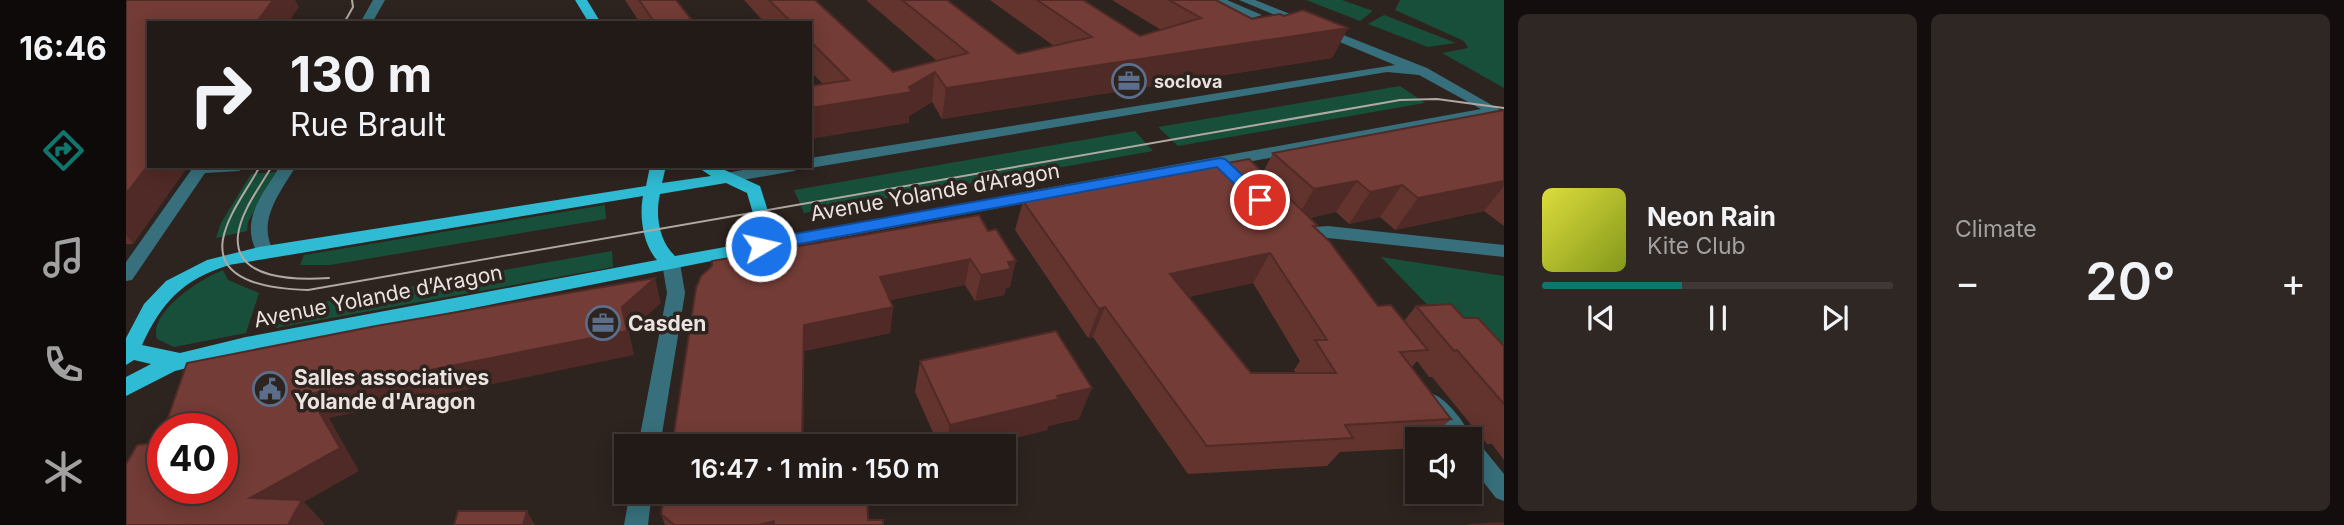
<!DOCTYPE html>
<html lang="en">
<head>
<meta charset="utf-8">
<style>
  body { margin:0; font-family:Inter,sans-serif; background:#2e2724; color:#f1f3f6; height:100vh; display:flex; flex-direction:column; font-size:26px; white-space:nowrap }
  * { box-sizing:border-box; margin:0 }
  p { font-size:23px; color:#a2a1a1 }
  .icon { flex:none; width:38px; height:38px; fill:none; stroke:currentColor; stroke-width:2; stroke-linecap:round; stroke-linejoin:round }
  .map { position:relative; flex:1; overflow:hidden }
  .side { display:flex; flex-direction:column; gap:14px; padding:14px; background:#130e0d; width:840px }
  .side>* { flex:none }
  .hud { position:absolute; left:21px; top:21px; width:665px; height:147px; border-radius:0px; box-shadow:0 4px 18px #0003,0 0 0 2px #3f3836; background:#221a17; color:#f1f3f6; overflow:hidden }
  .controls { position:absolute; left:1279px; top:427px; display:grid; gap:14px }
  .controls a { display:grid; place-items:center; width:77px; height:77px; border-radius:0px; background:#221a17; box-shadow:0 4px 18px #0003,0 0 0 2px #3f3836; font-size:35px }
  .speed { position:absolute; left:21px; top:413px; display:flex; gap:14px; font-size:35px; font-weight:700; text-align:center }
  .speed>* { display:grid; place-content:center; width:91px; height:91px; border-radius:50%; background:#221a17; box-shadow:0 4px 18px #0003,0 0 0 2px #3f3836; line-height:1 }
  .speed .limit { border:10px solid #d22; background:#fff; color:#111 }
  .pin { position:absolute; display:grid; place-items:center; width:60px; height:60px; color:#fff; margin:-30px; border:4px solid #fff; border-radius:50%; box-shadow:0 2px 7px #0007 }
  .me { position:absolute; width:77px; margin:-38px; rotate:81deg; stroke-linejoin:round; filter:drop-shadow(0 0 5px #0008) }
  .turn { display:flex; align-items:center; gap:24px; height:147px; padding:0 28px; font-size:32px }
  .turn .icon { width:91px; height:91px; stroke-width:2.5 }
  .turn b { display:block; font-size:49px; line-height:60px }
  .big { font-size:52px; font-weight:600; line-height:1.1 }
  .side .widget { flex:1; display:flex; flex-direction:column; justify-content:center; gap:10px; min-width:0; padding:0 24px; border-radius:10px; background:#2e2724 }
  .song { display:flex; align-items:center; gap:21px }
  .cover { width:84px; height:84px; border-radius:10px; background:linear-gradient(135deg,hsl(60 70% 55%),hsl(70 70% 35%)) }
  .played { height:7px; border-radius:4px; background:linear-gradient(90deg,#0f766e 40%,#3f3836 40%) }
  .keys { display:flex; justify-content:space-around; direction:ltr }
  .heat { display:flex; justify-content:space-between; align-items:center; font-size:38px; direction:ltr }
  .side .tiles { flex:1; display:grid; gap:14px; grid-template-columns:repeat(2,1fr) }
  .trip { position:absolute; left:488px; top:434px; width:402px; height:70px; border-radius:0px; background:#221a17; box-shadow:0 4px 18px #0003,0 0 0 2px #3f3836; font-weight:600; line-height:70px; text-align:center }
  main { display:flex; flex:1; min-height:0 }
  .tab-bar { display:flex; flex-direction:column; width:126px; justify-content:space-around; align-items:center; background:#0e0a09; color:#a2a1a1 }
  .tab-bar .icon { width:49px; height:49px }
  .tab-bar .active { color:#0f766e }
  .tab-bar b { font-size:32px; color:#f1f3f6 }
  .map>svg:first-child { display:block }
  .green { fill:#184f3a }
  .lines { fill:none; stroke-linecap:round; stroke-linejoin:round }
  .minor { fill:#37707c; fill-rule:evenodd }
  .major { fill:#2ebbd3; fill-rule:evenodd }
  .tram { stroke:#b0a8a4; stroke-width:2 }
  .wall { fill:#63342e; fill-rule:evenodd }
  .shaded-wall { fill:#502a26 }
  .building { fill:#733c36; stroke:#502a26; stroke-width:2; fill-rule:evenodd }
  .route { fill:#1a73e8; stroke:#114b97; stroke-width:2 }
  .labels { text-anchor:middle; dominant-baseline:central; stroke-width:7; stroke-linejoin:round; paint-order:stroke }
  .far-poi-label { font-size:18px; font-weight:bold; fill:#eae3e0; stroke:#2d231f; text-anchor:start }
  .street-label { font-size:21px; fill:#eae3e0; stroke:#2d231f }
  .poi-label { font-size:21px; font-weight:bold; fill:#eae3e0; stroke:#2d231f; text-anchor:start }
</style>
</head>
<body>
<main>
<nav class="tab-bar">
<b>16:46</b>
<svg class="icon active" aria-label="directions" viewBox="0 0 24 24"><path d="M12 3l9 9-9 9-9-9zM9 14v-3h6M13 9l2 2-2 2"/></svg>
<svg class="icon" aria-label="music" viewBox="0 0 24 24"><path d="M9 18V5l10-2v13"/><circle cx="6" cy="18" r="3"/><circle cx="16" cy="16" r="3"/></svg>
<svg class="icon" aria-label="phone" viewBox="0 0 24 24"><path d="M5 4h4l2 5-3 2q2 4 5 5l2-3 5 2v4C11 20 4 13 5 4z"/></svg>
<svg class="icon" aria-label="climate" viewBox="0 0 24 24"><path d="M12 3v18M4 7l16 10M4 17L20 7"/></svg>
</nav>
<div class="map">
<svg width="1378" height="525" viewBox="0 0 1378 525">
  <rect width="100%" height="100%" fill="#2d231f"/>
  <!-- green -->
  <path class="green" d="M 1180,0 L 1216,0 L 1247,11 L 1234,21 Z
    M 1274,0 L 1378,0 L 1378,88 L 1316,53 L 1342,48 L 1338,41 L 1269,10 Z
    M 1258,15 L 1330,43 L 1302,47 L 1242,24 Z
    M 1274,86 L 1299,103 L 1052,146 L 1032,127 Z
    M 1009,131 L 1027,151 L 678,213 L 668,190 Z
    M 150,172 L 122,222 L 121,231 L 90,238 L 95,223 L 125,174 Z
    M 479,205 L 480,219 L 204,265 L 174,265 L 178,255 Z
    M 486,251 L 487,267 L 150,328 L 156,309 Z
    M 1255,257 L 1378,276 L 1378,384 Z
    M 97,270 L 102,280 L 133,293 L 120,333 L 48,347 L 31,339 C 22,312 76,278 97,270 Z"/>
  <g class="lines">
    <!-- minor -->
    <path class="minor" d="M 247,0 L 259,0 L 246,23 L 234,23 Z
      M 1085,0 L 1101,0 L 1136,15 L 1126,18 Z
      M 1113,0 L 1129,0 L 1301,68 L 1378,112 L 1371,116 L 635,252 L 626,246 L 635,240 L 1355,109 L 1293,75 L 1261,72 L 684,168 L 679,166 L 684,166 L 684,158 L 1269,65 Z
      M 68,166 L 120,166 L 113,171 L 79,173 L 6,280 L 0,281 L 0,262 Z
      M 154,166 L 170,166 C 154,193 130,221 148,252 L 139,258 L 133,256 C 112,221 136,196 154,166 Z
      M 639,166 L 675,166 L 668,171 L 600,183 L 592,178 L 600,173 Z
      M 1202,226 L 1378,245 L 1378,257 L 1202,238 L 1173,240 L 1165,234 L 1173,228 Z
      M 545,257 L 554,263 L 559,293 L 534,446 L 512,446 L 541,293 L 536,263 Z
      M 1307,394 C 1321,399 1342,426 1346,440 L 1352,442 L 1378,474 L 1378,501 L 1370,498 L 1344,465 L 1344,439 L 1323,439 L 1297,403 L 1300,397 Z
      M 504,492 L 526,492 L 522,525 L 498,525 Z"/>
    <!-- major -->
    <path class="major" d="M 449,0 L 461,0 L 475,23 L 463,23 Z
      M 524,166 L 540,166 L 536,183 L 585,176 L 570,166 L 590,166 L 634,186 L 647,227 L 641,250 L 120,353 L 49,371 L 0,396 L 0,377 L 25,364 L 8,360 L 0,365 L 0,338 L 18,304 L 40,281 L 81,260 L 133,247 L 520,186 ZM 600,183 L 621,193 L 631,227 L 627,242 L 549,256 C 533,241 529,215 534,194 ZM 517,196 C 513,216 517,245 531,260 L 120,337 L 54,353 L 16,345 C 36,302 56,280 103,265 Z"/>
    <!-- tram -->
    <path class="tram" d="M 218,23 L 227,7 L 226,0
      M 134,166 C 122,189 102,213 97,239 C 89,284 150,289 182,290 L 1274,100 L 1311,99 L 1378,108
      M 146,166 C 134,187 115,211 112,235 C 107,281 172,280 203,278"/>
  </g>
  <!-- wall -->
  <path class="wall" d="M 0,0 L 173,7 L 23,166 L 62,166 L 7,244 L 0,244 Z
    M 499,0 L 550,0 L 568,23 L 514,23 Z
    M 618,0 L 689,0 L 767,72 L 811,61 L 740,0 L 821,0 L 892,54 L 928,46 L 864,0 L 957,0 L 1014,36 L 1035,30 L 986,0 L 1090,0 L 1126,19 L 1158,16 L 1222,28 L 1206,58 L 816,119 L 806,102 L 783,116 L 783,123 L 697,84 L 684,71 L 684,23 L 639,23 Z
    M 1378,110 L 1378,226 L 1358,211 L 1269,230 L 1254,217 L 1223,224 L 1210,212 L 1184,218 L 1190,229 L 1252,306 L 1278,321 L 1290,306 L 1338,318 L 1378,346 L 1378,460 L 1366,444 L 1361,444 L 1306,377 L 1303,377 L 1291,361 L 1286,367 L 1325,419 L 1304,439 L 1292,439 L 1292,448 L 1214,452 L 1201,466 L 1062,474 L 967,337 L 962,338 L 889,230 L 897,201 L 1137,172 L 1147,153 ZM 1127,283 L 1174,361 L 1168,370 L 1170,373 L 1125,373 L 1062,297 Z
    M 853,215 L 884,287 L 880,288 L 878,295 L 849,301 L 839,285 L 764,300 L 767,307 L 764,333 L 678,351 L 546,446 Z
    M 794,361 L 953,419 L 922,426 L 921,430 L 856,446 L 813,446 L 789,392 Z
    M 694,496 L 742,520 L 757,525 L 539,525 L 535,514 Z"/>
  <!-- shaded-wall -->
  <path class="shaded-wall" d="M 147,0 L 169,0 L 173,7 L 162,23 L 130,23 Z
    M 1222,28 L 1206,58 L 816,119 L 820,88 Z
    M 809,72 L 806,102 L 783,116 L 783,123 L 684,139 L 684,108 L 783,87 Z
    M 23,164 L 23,166 L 62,166 L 7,244 L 0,235 L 0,194 Z
    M 1231,181 L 1210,212 L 1169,221 L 1188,189 Z
    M 1378,181 L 1378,186 L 1358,211 L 1269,230 L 1292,198 Z
    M 1276,185 L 1254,217 L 1223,224 L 1244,192 Z
    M 1144,253 L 1127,283 L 1030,304 L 1044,274 Z
    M 844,259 L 839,285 L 751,303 L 754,277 Z
    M 890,261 L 884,287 L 880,288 L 878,295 L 849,301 L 855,275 L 882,262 Z
    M 529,278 L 535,303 L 503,332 L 508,355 L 203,418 L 233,471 L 178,502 L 198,523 L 197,525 L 162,525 L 124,498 L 183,394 L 496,307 Z
    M 767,307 L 764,333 L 678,351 L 677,446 L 676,446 L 678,325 Z
    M 979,307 L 967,337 L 962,338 L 973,309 Z
    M 966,388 L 953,419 L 922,426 L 921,430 L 856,446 L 819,446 L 824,425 L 931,396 Z
    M 401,511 L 409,525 L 397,525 Z
    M 648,521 L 648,525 L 633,525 Z"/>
  <!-- building -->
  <path class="building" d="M 0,0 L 147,0 L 130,23 L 23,23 L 23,164 L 0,194 Z
    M 513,0 L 550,0 L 568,23 L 529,23 Z
    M 643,0 L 689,0 L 767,72 L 842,53 L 776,0 L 821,0 L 892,54 L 966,37 L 911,0 L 957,0 L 1014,36 L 1075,18 L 1043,0 L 1090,0 L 1126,19 L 1154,14 L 1158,16 L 1177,10 L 1222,28 L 820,88 L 809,72 L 783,87 L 786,92 L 684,108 L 684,86 L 723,80 L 684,41 L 684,23 L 666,23 Z
    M 1378,110 L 1378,181 L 1292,198 L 1276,185 L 1244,192 L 1231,181 L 1188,189 L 1147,153 Z
    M 1123,159 L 1192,226 L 1187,226 L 1203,241 L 1252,306 L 1265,305 L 1302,350 L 1274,352 L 1325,419 L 1219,425 L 1227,438 L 1081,446 L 979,307 L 973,309 L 897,201 ZM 1144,253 L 1201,340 L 1189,340 L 1210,373 L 1125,373 L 1044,274 Z
    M 853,215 L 862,231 L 870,229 L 890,261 L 882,262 L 885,269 L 855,275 L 844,259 L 754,277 L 767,307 L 678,325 L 676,446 L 546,446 L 570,288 L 575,276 L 586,266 L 586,261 Z
    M 529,278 L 496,307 L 501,331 L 183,394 L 214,448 L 124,498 L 176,500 L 162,525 L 0,525 L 0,464 L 11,445 L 33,442 L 37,433 L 37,488 L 96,488 L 96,429 L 38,429 L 61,363 L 250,326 Z
    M 1325,304 L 1338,318 L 1352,318 L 1378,346 L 1378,404 L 1331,350 L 1328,351 L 1290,306 Z
    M 930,331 L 966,388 L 931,396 L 933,399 L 824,425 L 794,361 Z
    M 539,492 L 694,492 L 694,496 L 713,492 L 741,492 L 742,520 L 757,520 L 757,525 L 648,525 L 648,521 L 633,525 L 548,525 L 535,514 Z
    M 332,511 L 401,511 L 397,525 L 328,525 Z
    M 1378,523 L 1378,525 L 1342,525 Z"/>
  <!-- route -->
  <path class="route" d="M 1094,158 L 1099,159 L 1139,196 L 1141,200 L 1139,203 L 1128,203 L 1091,167 L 635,251 L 627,246 L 635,240 Z"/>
  <!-- icons -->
  <defs>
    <g id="office-ring" transform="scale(1.75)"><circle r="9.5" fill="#2d231f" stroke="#5c6f8a" stroke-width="1.5"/><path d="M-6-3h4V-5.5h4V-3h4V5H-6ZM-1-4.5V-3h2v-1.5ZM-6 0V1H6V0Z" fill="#5c6f8a"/></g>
    <g id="civic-ring" transform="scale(1.75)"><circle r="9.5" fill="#2d231f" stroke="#5c6f8a" stroke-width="1.5"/><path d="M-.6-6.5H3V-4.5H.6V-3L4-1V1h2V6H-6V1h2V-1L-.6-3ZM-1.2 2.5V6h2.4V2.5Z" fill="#5c6f8a"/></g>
  </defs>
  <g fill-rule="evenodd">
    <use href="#office-ring" x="1003" y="81"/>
    <use href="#office-ring" x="477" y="323"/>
    <use href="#civic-ring" x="144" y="389"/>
  </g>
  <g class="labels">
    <!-- far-poi labels -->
    <g class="far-poi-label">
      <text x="1028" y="81">soclova</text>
    </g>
    <!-- street labels -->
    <g class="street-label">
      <text transform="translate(809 192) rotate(-10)">Avenue Yolande d’Aragon</text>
      <text transform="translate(252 296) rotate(-11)">Avenue Yolande d’Aragon</text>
    </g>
    <!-- poi labels -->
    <g class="poi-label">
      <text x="502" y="323">Casden</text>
      <text x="168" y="377">Salles associatives<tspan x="168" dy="24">Yolande d'Aragon</tspan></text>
    </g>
  </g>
</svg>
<div class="controls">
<a><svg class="icon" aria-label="sound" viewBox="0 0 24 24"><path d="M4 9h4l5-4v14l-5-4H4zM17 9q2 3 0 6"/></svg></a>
</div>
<div class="speed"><div class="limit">40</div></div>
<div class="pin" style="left:1134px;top:200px;background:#d93025"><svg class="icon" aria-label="arrive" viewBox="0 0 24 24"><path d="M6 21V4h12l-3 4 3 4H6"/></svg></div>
<svg class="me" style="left:635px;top:246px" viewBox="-20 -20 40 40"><circle r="17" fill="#1a73e8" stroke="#fff" stroke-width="3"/><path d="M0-11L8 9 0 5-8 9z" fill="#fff"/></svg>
<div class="trip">16:47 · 1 min · 150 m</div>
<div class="hud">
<div class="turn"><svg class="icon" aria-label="right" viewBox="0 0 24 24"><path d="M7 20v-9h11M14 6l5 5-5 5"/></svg><div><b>130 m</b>Rue Brault</div></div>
</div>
</div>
<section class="side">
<div class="tiles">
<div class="widget">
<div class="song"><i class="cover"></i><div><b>Neon Rain</b><p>Kite Club</p></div></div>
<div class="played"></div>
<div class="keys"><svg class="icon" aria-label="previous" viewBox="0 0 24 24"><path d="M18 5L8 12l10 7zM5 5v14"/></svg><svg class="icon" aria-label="pause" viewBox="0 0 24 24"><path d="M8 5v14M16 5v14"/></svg><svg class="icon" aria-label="next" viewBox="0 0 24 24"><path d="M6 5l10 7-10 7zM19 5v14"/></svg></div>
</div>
<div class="widget"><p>Climate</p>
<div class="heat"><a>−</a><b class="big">20°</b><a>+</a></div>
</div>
</div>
</section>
</main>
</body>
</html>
